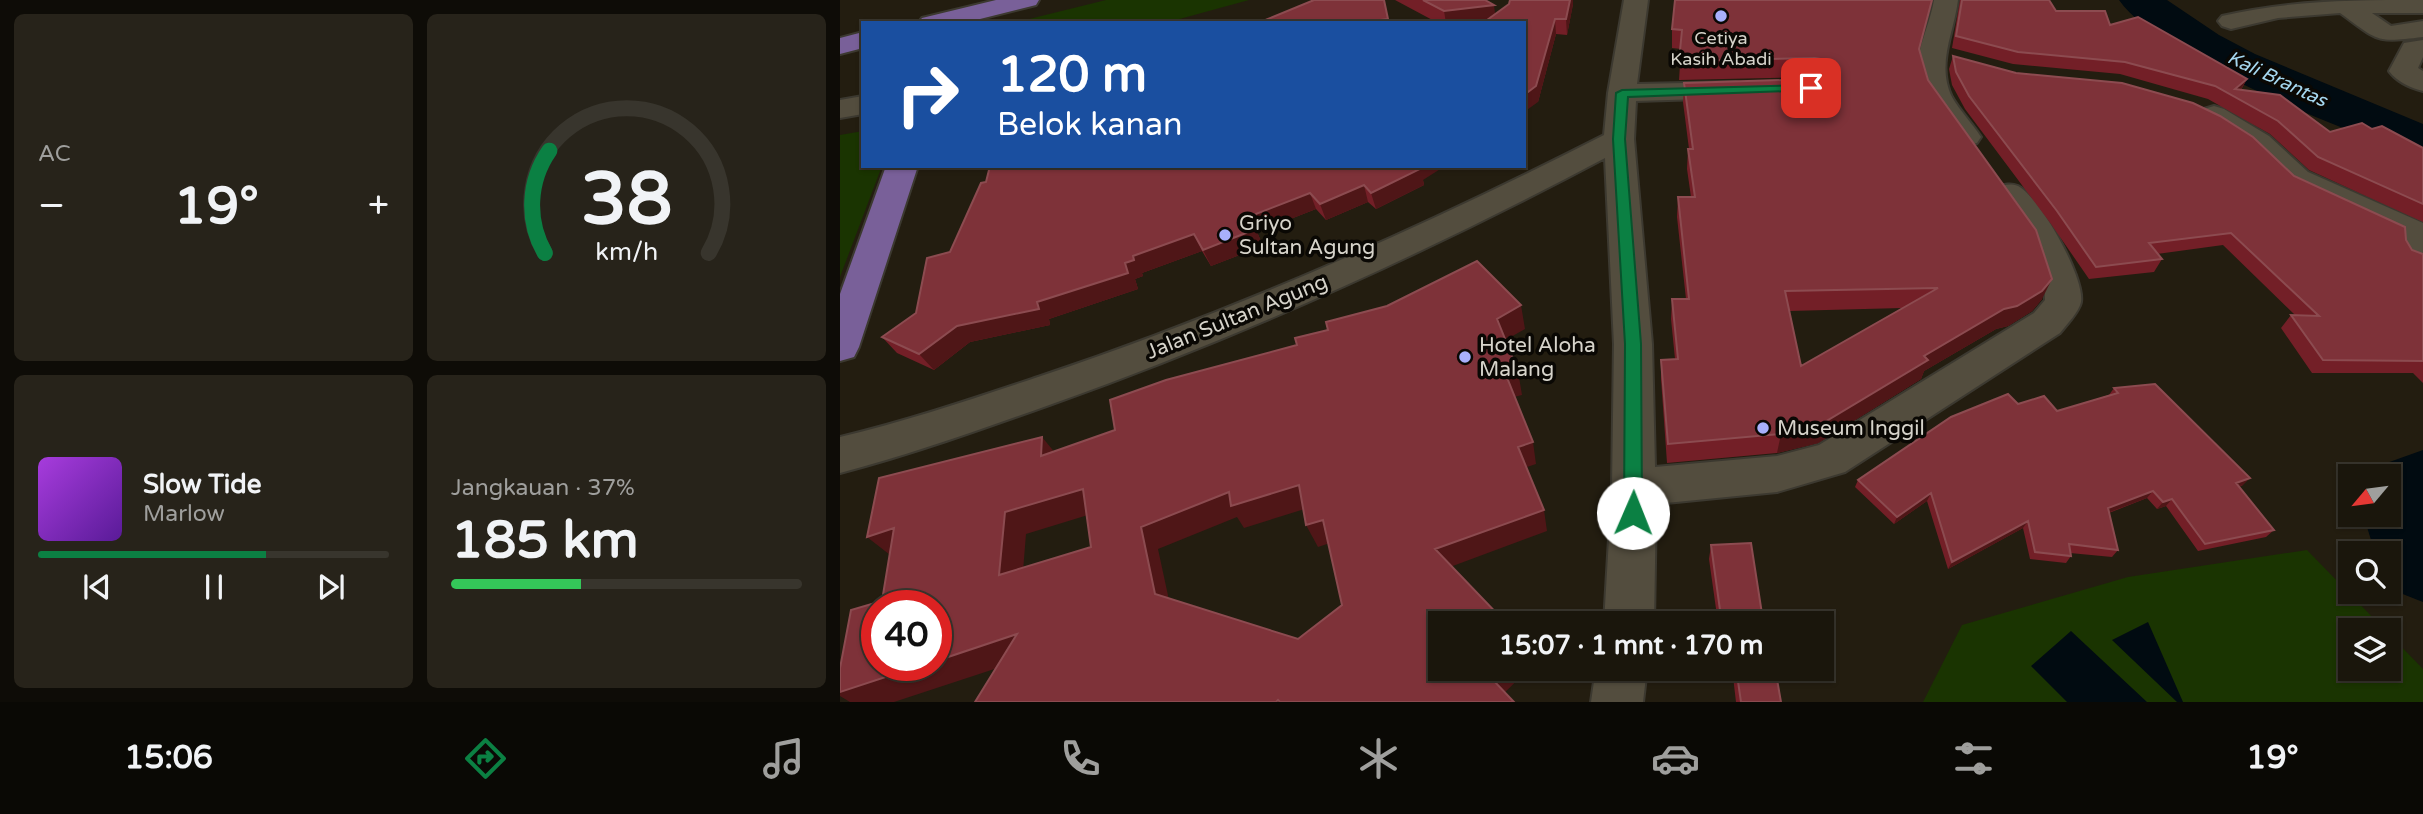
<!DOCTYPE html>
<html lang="id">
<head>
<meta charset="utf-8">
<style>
  body { margin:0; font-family:"Varela Round",sans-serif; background:#27231a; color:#f1f3f6; height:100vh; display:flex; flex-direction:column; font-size:26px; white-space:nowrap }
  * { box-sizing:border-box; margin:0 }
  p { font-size:23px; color:#9f9f9d }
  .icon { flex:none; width:38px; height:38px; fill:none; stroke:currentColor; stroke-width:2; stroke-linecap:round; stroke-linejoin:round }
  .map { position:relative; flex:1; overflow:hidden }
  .drawer { display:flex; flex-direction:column; gap:14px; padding:14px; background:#0e0c07; width:840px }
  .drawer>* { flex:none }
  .guide { position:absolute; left:21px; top:21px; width:665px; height:147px; border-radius:0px; box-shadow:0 2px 5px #0004,0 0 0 2px #38352d; background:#1a4fa0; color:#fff; overflow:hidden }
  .needle { width:46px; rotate:241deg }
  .buttons { position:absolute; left:1498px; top:464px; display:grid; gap:14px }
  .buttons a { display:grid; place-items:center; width:63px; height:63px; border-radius:0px; background:#1a160c; box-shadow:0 2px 5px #0004,0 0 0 2px #38352d; font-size:35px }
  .speed { position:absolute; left:21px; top:590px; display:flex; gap:14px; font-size:35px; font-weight:700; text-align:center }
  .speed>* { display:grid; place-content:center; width:91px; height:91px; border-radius:50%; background:#1a160c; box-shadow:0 2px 5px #0004,0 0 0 2px #38352d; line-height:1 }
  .speed .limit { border:10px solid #d22; background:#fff; color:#111 }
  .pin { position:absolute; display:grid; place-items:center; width:60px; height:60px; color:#fff; margin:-30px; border-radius:14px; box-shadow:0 4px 10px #0006 }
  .me { position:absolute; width:77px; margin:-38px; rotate:1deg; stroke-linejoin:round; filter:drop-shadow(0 0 5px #0008) }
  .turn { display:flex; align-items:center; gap:24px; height:147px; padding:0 21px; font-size:32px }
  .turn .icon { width:91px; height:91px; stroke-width:2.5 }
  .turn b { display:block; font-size:49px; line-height:60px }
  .big { font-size:52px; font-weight:700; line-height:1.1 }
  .drawer .tile { flex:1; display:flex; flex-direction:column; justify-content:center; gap:10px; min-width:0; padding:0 24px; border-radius:10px; background:#27231a }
  .drawer .dial { align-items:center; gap:0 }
  .dial svg { height:182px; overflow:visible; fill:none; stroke:#38352d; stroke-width:7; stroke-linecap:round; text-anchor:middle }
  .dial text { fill:#f1f3f6; stroke:none }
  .song { display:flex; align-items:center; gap:21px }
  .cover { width:84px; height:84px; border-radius:10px; background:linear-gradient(135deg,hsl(280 70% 55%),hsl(270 70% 35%)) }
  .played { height:7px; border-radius:4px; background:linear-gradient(90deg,#0b8043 65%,#38352d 65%) }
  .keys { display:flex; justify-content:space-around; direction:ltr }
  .heat { display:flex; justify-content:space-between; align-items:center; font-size:38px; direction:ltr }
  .charge { height:10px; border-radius:5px; background:linear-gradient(90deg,#34c759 37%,#38352d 0) }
  .drawer .tiles { flex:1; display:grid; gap:14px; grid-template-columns:repeat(2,1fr) }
  .trip { position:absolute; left:588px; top:611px; width:406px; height:70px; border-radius:0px; background:#1a160c; box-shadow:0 2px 5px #0004,0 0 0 2px #38352d; font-weight:700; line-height:70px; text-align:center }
  .dock { display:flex; height:112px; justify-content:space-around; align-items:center; background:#0a0905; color:#9f9f9d }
  .dock .icon { width:49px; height:49px }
  .dock .on { color:#0b8043 }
  .dock b { font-size:32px; color:#f1f3f6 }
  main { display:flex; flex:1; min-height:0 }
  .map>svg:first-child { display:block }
  .green { fill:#1a3401 }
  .water { fill:#010b11 }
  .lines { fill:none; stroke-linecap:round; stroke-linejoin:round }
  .river { fill:#010b11; fill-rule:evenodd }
  .minor-casing { stroke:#3c3930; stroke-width:4 }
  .major-casing { stroke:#3c3930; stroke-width:4 }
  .minor { fill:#534d3e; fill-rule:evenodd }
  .major { fill:#796099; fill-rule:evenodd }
  .wall { fill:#731f27; fill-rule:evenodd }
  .shaded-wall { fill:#4f1617 }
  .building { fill:#7e3239; stroke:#8c4b50; stroke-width:2; fill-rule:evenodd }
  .route { fill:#0b8043; stroke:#07532c; stroke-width:2 }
  .poi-dot { fill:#a8b0fc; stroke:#0a0804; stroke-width:2.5 }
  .labels { text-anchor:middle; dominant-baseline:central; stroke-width:7; stroke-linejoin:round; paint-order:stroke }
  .far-poi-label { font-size:18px; fill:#d6d3ca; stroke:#0a0804 }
  .far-water-label { font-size:19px; font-style:italic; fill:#a6d8f0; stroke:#0a0804 }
  .poi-label { font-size:21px; fill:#d6d3ca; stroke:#0a0804; text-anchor:start }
  .street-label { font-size:21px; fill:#d6d3ca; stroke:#0a0804 }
</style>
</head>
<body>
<main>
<section class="drawer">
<div class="tiles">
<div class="tile"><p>AC</p>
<div class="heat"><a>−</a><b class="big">19°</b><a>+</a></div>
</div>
<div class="tile dial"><svg viewBox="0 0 100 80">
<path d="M14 69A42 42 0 1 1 86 69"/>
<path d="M14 69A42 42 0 0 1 16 24" stroke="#0b8043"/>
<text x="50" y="56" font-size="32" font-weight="700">38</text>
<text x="50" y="72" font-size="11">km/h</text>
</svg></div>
<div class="tile">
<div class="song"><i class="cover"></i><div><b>Slow Tide</b><p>Marlow</p></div></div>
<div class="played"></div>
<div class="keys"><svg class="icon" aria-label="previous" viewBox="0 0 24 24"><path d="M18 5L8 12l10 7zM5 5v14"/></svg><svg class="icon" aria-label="pause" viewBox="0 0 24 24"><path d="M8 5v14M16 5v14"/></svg><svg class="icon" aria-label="next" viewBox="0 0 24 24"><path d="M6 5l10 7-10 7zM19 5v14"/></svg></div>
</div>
<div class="tile"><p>Jangkauan · 37%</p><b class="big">185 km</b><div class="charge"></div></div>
</div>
</section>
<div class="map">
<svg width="1583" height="702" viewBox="0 0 1583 702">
  <rect width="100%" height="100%" fill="#231d10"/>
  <!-- green -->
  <path class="green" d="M 266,0 L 409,0 L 325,23 L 173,23 Z
    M 23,131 L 23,166 L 42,166 L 0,277 L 0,135 Z
    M 1467,550 L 1545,630 L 1510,630 L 1510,668 L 1549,668 L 1549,634 L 1583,669 L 1583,702 L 1083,702 L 1122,625 L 1288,577 Z"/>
  <!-- water -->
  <path class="water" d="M 1308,622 L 1343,702 L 1337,702 L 1272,640 Z
    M 1231,631 L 1307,702 L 1227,702 L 1191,666 Z"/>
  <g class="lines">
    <!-- river -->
    <path class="river" d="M 1279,0 L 1327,0 L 1379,35 L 1415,54 L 1583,124 L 1583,158 L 1565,153 C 1484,120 1401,90 1327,41 C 1310,30 1291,17 1279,0 Z
      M 1583,450 L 1583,602 C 1547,588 1549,591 1549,553 L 1535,553 L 1523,514 L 1549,514 L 1549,476 L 1536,476 L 1541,465 Z"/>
    <!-- minor casing -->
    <g class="minor-casing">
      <path id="minor" d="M 784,0 L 808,0 L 797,84 L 895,82 L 905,84 L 909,90 L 905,96 L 895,98 L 796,101 L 794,139 L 812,344 L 815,467 L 937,456 L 979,445 L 1194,313 L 1205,300 C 1205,256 1175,228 1152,194 L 1157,187 C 1164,185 1170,183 1178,186 C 1199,196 1245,277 1241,302 C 1239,312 1227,324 1220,333 L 1005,472 L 937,492 L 816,504 L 814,623 L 764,623 L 772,488 L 774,344 L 765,158 C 586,253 403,336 212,404 C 142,429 72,454 0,473 L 0,437 C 67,421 132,399 198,377 C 395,311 579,229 764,135 L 768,93 Z
        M 1094,0 L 1118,0 C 1114,33 1096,64 1112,97 C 1120,111 1132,123 1141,137 L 1137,143 L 1126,146 L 1115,143 C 1096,116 1072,90 1079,54 C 1083,36 1091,18 1094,0 Z
        M 1583,0 L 1583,13 L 1532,13 L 1551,26 L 1583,21 L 1583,37 C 1534,43 1539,41 1500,13 L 1438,18 L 1391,29 L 1382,26 L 1378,21 L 1382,16 C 1452,0 1512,0 1583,0 Z
        M 1583,40 L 1583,57 L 1578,68 L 1583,71 L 1583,91 C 1571,88 1557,82 1549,71 L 1564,43 Z
        M 23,96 L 23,114 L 0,118 L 0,100 Z
        M 1374,106 L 1384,109 L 1429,136 L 1468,172 L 1583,223 L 1583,262 L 1575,265 L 1563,261 L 1558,253 L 1557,238 L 1446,186 L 1407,148 L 1364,121 L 1359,115 L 1364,109 Z
        M 756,668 L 807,668 L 803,702 L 751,702 Z"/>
    </g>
    <!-- major casing -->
    <g class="major-casing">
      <path id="major" d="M 156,0 L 199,0 L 196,5 L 124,23 L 78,23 L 82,18 Z
        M 23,32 L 23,48 L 0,54 L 0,38 Z
        M 46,166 L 78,166 L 19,347 L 14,357 L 0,361 L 0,294 Z"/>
    </g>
    <!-- minor -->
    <use href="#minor" class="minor"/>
    <!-- major -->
    <use href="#major" class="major"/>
  </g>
  <!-- wall -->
  <path class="wall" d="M 555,0 L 645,0 L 655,14 L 669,4 L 670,0 L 733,0 L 733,4 L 727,35 L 716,34 L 698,102 L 684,23 L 598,23 Z
    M 1120,0 L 1209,0 L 1216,11 L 1270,25 L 1407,79 L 1401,90 L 1490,132 L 1532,129 L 1583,148 L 1583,222 L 1469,170 L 1430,134 L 1368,99 L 1280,74 L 1173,64 L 1112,48 Z
    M 832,29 L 1079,49 L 1088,80 L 1202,299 L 1192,311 L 1168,326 L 1156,329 L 1084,371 L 1081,379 L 978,443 L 937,453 L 827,463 L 821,379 L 821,360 L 835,359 L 831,319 L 832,299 L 846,299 L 837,217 L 838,197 L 851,197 L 847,169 L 848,149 L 849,149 L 843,102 L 844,83 L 978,79 L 972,77 L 839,80 L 841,49 L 832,48 ZM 1062,308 L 961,366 L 949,311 Z
    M 1113,56 L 1454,176 L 1566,240 L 1572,250 L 1583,254 L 1583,383 L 1573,373 L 1472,373 L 1441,328 L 1451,315 L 1455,315 L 1383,245 L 1317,254 L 1322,259 L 1314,272 L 1249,279 L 1211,224 L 1125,109 L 1112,85 L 1109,69 Z
    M 583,180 L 584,185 L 536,209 L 528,202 L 486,220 L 476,209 L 417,232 L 423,246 L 371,266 L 362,251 L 302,273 L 303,276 L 295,279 L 298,289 L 209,319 L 210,325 L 130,342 L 94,370 L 57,353 L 42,337 L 76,313 L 110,252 L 146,182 Z
    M 1274,388 L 1403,485 L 1399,487 L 1434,530 L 1426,537 L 1358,551 L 1326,506 L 1317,509 L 1307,498 L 1269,513 L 1278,550 L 1272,557 L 1230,553 L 1231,556 L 1226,563 L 1190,559 L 1183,528 L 1108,569 L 1087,501 L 1054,524 L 1015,487 L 1018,480 L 1178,404 L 1217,411 L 1269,395 Z
    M 871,545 L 922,614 L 928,623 L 878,623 L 869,559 Z
    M 892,668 L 935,668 L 941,702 L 896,702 Z"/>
  <!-- shaded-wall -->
  <path class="shaded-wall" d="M 730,0 L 733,0 L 733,4 L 727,35 L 726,19 Z
    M 654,5 L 656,21 L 643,23 L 606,23 L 604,11 Z
    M 548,19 L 549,23 L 517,23 Z
    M 715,19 L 716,34 L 698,102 L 684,112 L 684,95 Z
    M 1407,79 L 1400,91 L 1395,89 Z
    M 580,166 L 605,166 L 583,180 L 584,185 L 536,209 L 531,193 Z
    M 524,185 L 528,202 L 486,220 L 480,204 Z
    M 470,193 L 476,209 L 417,232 L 423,246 L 371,266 L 363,250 L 408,217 Z
    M 354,234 L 362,251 L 302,273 L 303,276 L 295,279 L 298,289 L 209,319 L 210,325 L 130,342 L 94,370 L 79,354 L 117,326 L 197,302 L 285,263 L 293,256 Z
    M 1212,279 L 1202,299 L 1192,311 L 1168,326 L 1156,329 L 1084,371 L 1081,379 L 978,443 L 937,453 L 941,434 L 1084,356 L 1164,309 Z
    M 681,305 L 685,329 L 660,343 L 657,319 Z
    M 678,371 L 682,395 L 670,398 L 666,375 Z
    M 202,437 L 221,460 L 201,456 Z
    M 693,442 L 696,464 L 681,469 L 678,447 Z
    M 1410,478 L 1403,485 L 1389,490 L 1396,483 Z
    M 459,485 L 471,507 L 404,528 L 397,517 L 318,549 L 332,614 L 315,594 L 301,527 L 389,492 Z
    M 243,489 L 261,511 L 186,534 L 181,596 L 159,575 L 165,512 Z
    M 1313,491 L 1307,498 L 1262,515 L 1268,508 Z
    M 1091,493 L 1087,501 L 1054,524 L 1057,517 Z
    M 1332,499 L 1326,506 L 1317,509 L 1323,502 Z
    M 704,510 L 707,531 L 602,570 L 595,549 Z
    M 483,520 L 493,542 L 478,547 L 466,525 Z
    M 1188,521 L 1183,528 L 1108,569 L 1112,562 Z
    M 54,528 L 54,558 L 27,537 Z
    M 177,634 L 200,654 L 54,702 L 10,702 L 0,696 L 0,692 L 82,665 L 96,665 L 96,661 Z
    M 665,668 L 690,668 L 659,698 L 653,680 Z"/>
  <!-- building -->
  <path class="building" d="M 474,0 L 544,0 L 548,19 L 517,23 L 418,23 Z
    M 583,0 L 645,0 L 654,5 L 604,11 Z
    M 670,0 L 730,0 L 726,19 L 715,19 L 696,86 L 684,95 L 684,23 L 643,23 L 669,4 Z
    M 835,0 L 1092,0 L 1079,49 L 1088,80 L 1196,230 L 1212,279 L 1202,291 L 1177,306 L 1164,309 L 1084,356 L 1088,360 L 983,423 L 941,434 L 828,444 L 821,360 L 838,359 L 832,299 L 849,299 L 838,197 L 855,197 L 848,149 L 853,149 L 844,83 L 975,79 L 988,76 L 992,67 L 986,60 L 975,58 L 839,61 L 842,30 L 832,29 ZM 1098,288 L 961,366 L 945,291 Z
    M 1122,0 L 1209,0 L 1216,11 L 1265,11 L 1270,25 L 1298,17 L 1407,79 L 1395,89 L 1440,95 L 1490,132 L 1522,123 L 1532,129 L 1542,126 L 1583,148 L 1583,204 L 1478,157 L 1438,121 L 1375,86 L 1285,62 L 1178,52 L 1116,36 Z
    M 1113,56 L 1176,73 L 1282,83 L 1353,103 L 1380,116 L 1413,137 L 1454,176 L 1565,227 L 1566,240 L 1572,250 L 1583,254 L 1583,361 L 1483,360 L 1451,315 L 1479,316 L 1391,233 L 1309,243 L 1322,259 L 1256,267 L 1217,211 L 1129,96 L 1116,72 Z
    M 150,166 L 580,166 L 580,169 L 531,193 L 524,185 L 480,204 L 470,193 L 408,217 L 416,229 L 363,250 L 354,234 L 293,256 L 294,260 L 285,263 L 288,273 L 197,302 L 199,309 L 117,326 L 79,354 L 42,337 L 76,313 L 87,258 L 110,252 L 141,183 L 146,182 Z
    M 637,261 L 681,305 L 657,319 L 678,371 L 666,375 L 693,442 L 678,447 L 704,510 L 595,549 L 666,623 L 600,623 L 600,668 L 665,668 L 653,680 L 674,702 L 440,702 L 438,700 L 436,702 L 135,702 L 177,634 L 96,661 L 96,606 L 37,606 L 37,665 L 82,665 L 0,692 L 0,668 L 11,610 L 42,601 L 54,528 L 27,537 L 39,478 L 202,437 L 201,456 L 275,430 L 270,400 L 326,380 L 457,345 L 455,338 L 488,330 L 486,322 L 547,306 ZM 459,485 L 466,525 L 483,520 L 502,605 L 458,639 L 315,594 L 301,527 L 389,492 L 391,506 ZM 243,489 L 251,547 L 159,575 L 165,512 Z
    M 1315,384 L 1410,478 L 1396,483 L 1434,530 L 1365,544 L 1332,499 L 1323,502 L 1313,491 L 1268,508 L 1278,550 L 1229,544 L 1231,556 L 1195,552 L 1188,521 L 1112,562 L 1091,493 L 1057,517 L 1018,480 L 1111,417 L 1168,394 L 1178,404 L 1204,396 L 1217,411 L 1278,393 L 1274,388 Z
    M 911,543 L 922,614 L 926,614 L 928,623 L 890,623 L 888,610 L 880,610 L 871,545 Z
    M 896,668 L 935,668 L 941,702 L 901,702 Z"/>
  <!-- route -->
  <path class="route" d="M 971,85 L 976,86 L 976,90 L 788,97 L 785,139 L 801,344 L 802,513 L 799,519 L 793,521 L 786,519 L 784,513 L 785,344 L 773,139 L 776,93 L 782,90 Z"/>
  <!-- markers -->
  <g class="poi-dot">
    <circle cx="881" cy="16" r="7"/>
    <circle cx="385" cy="235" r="7"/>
    <circle cx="625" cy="357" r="7"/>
    <circle cx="923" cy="428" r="7"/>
  </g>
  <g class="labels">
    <!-- far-poi labels -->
    <g class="far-poi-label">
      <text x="881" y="38">Cetiya<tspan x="881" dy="21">Kasih Abadi</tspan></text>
    </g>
    <!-- far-water labels -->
    <g class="far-water-label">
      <text transform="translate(1437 79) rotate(25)">Kali Brantas</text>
    </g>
    <!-- poi labels -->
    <g class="poi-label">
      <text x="399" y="223">Griyo<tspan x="399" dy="24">Sultan Agung</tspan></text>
      <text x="639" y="345">Hotel Aloha<tspan x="639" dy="24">Malang</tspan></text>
      <text x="937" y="428">Museum Inggil</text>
    </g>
    <!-- street labels -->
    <g class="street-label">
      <text transform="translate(397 317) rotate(-22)">Jalan Sultan Agung</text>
    </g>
  </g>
</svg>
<div class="buttons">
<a><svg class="needle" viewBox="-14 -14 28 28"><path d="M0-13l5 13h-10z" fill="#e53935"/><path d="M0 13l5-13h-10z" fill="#9f9f9d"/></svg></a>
<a><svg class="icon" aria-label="search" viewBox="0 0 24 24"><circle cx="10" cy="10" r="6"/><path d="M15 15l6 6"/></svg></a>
<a><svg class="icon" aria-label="layers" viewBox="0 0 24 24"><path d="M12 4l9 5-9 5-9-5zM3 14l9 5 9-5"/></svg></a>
</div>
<div class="speed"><div class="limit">40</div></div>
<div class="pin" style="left:971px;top:88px;background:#d93025"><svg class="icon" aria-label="arrive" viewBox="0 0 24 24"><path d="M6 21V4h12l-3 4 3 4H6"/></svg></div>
<svg class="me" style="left:793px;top:513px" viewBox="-20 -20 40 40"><circle r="19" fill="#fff"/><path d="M0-13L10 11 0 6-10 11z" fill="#0b8043"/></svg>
<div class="trip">15:07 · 1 mnt · 170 m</div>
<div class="guide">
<div class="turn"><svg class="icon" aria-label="right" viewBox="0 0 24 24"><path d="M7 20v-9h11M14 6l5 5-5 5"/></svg><div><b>120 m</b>Belok kanan</div></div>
</div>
</div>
</main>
<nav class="dock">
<b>15:06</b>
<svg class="icon on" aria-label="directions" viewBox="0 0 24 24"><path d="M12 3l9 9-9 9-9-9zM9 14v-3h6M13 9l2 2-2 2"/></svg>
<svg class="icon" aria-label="music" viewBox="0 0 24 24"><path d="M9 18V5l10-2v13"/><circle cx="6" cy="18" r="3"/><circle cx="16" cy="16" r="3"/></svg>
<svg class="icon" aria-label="phone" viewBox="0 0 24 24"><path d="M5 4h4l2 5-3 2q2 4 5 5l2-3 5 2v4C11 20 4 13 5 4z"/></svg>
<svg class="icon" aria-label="climate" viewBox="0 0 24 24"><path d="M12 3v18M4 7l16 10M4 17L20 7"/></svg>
<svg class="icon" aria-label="car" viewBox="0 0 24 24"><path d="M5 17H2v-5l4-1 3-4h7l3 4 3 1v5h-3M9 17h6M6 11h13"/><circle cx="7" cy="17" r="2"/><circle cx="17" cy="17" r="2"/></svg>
<svg class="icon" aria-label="filters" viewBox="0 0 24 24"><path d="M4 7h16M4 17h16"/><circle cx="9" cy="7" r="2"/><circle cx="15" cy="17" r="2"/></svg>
<b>19°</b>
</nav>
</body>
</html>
